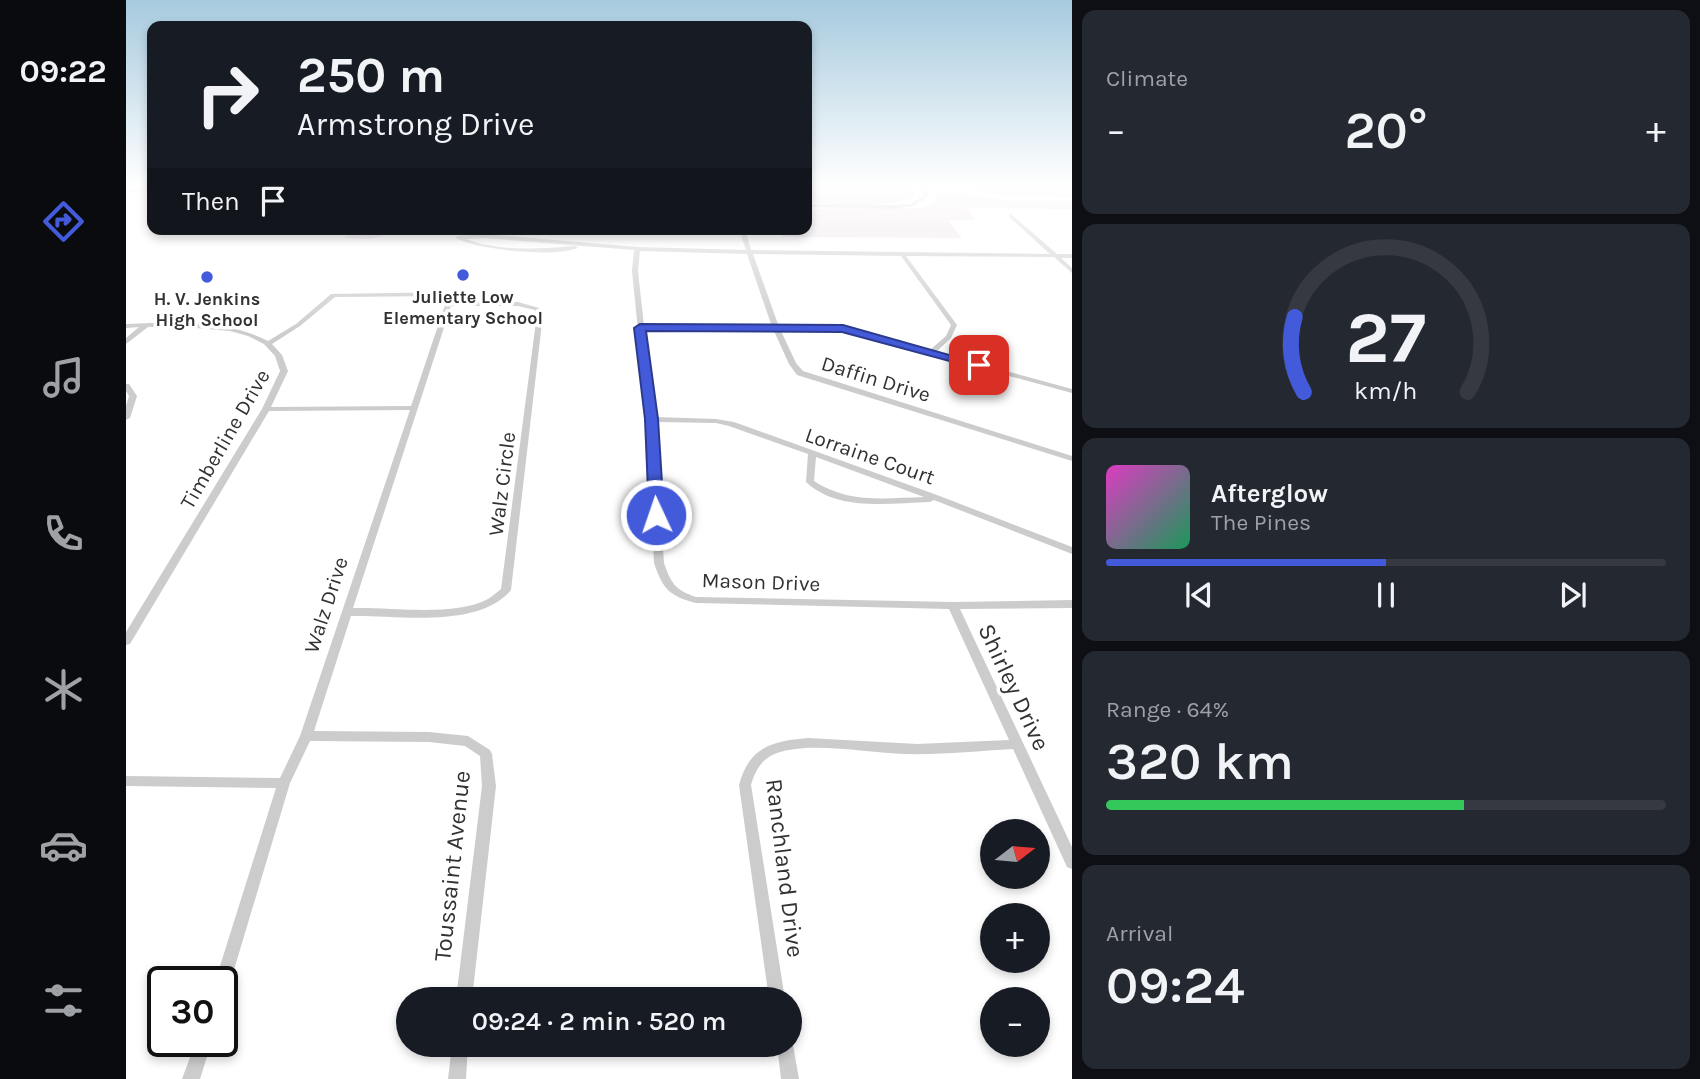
<!DOCTYPE html>
<html lang="en">
<head>
<meta charset="utf-8">
<style>
  body { margin:0; font-family:Karla,sans-serif; background:#242831; color:#f1f3f6; height:100vh; display:flex; flex-direction:column; font-size:26px; white-space:nowrap }
  * { box-sizing:border-box; margin:0 }
  p { font-size:23px; color:#9ea1a6 }
  .icon { flex:none; width:38px; height:38px; fill:none; stroke:currentColor; stroke-width:2; stroke-linecap:round; stroke-linejoin:round }
  .map { position:relative; flex:1; overflow:hidden }
  .sheet { display:flex; flex-direction:column; gap:10px; padding:10px; background:#0d0f14; width:628px }
  .sheet>* { flex:none }
  .banner { position:absolute; left:21px; top:21px; width:665px; height:214px; border-radius:14px; box-shadow:0 4px 10px #0003; background:#171b24; color:#f1f3f6; overflow:hidden }
  .needle { width:46px; rotate:74deg }
  .controls { position:absolute; left:854px; top:819px; display:grid; gap:14px }
  .controls a { display:grid; place-items:center; width:70px; height:70px; border-radius:50%; background:#171b24; box-shadow:0 4px 10px #0003; font-size:35px }
  .speed { position:absolute; left:21px; top:966px; display:flex; gap:14px; font-size:35px; font-weight:700; text-align:center }
  .speed>* { display:grid; place-content:center; width:91px; height:91px; border-radius:50%; background:#171b24; box-shadow:0 4px 10px #0003; line-height:1 }
  .speed .limit { border:4px solid #111; border-radius:10px; background:#fff; color:#111 }
  .pin { position:absolute; display:grid; place-items:center; width:60px; height:60px; color:#fff; margin:-30px; border-radius:14px; box-shadow:0 4px 10px #0006 }
  .me { position:absolute; width:77px; margin:-38px; rotate:357deg; stroke-linejoin:round; filter:drop-shadow(0 0 5px #0008) }
  .turn { display:flex; align-items:center; gap:24px; height:147px; padding:0 35px; font-size:32px }
  .turn .icon { width:91px; height:91px; stroke-width:2.5 }
  .turn b { display:block; font-size:49px; line-height:60px }
  .then { display:flex; align-items:center; height:66px; padding:0 35px; background:#0003; gap:14px; font-size:26px }
  .big { font-size:52px; font-weight:600; line-height:1.1 }
  .sheet .tile { flex:1; display:flex; flex-direction:column; justify-content:center; gap:10px; min-width:0; padding:0 24px; border-radius:14px; background:#242831 }
  .sheet .dial { align-items:center; gap:0 }
  .dial svg { height:182px; overflow:visible; fill:none; stroke:#363941; stroke-width:7; stroke-linecap:round; text-anchor:middle }
  .dial text { fill:#f1f3f6; stroke:none }
  .song { display:flex; align-items:center; gap:21px }
  .cover { width:84px; height:84px; border-radius:10px; background:linear-gradient(135deg,hsl(310 70% 55%),hsl(150 70% 35%)) }
  .played { height:7px; border-radius:4px; background:linear-gradient(90deg,#435bda 50%,#363941 50%) }
  .keys { display:flex; justify-content:space-around; direction:ltr }
  .heat { display:flex; justify-content:space-between; align-items:center; font-size:38px; direction:ltr }
  .charge { height:10px; border-radius:5px; background:linear-gradient(90deg,#34c759 64%,#363941 0) }
  .trip { position:absolute; left:270px; top:987px; width:406px; height:70px; border-radius:35px; background:#171b24; box-shadow:0 4px 10px #0003; font-weight:600; line-height:70px; text-align:center }
  main { display:flex; flex:1; min-height:0 }
  .tabs { display:flex; flex-direction:column; width:126px; justify-content:space-around; align-items:center; background:#090b0e; color:#9ea1a6 }
  .tabs .icon { width:49px; height:49px }
  .tabs .current { color:#435bda }
  .tabs b { font-size:32px; color:#f1f3f6 }
  .map>svg:first-child { display:block }
  .green { fill:#ede2e9 }
  .lines { fill:none; stroke-linecap:round; stroke-linejoin:round }
  .street { fill:#ccc; fill-rule:evenodd }
  .route { fill:#435bda; stroke:#2c3b8e; stroke-width:2 }
  .poi-dot { fill:#435bda; stroke:#fff; stroke-width:2.5 }
  .labels { text-anchor:middle; dominant-baseline:central; stroke-width:7; stroke-linejoin:round; paint-order:stroke }
  .far-poi-label { font-size:18px; font-weight:bold; fill:#323232; stroke:#fff }
  .street-label { font-size:21px; fill:#323232; stroke:#fff }
  .near-street-label { font-size:24px; fill:#323232; stroke:#fff }
</style>
</head>
<body>
<main>
<nav class="tabs">
<b>09:22</b>
<svg class="icon current" aria-label="directions" viewBox="0 0 24 24"><path d="M12 3l9 9-9 9-9-9zM9 14v-3h6M13 9l2 2-2 2"/></svg>
<svg class="icon" aria-label="music" viewBox="0 0 24 24"><path d="M9 18V5l10-2v13"/><circle cx="6" cy="18" r="3"/><circle cx="16" cy="16" r="3"/></svg>
<svg class="icon" aria-label="phone" viewBox="0 0 24 24"><path d="M5 4h4l2 5-3 2q2 4 5 5l2-3 5 2v4C11 20 4 13 5 4z"/></svg>
<svg class="icon" aria-label="climate" viewBox="0 0 24 24"><path d="M12 3v18M4 7l16 10M4 17L20 7"/></svg>
<svg class="icon" aria-label="car" viewBox="0 0 24 24"><path d="M5 17H2v-5l4-1 3-4h7l3 4 3 1v5h-3M9 17h6M6 11h13"/><circle cx="7" cy="17" r="2"/><circle cx="17" cy="17" r="2"/></svg>
<svg class="icon" aria-label="filters" viewBox="0 0 24 24"><path d="M4 7h16M4 17h16"/><circle cx="9" cy="7" r="2"/><circle cx="15" cy="17" r="2"/></svg>
</nav>
<div class="map">
<svg width="946" height="1079" viewBox="0 0 946 1079">
  <rect width="100%" height="100%" fill="#fff"/>
  <!-- green -->
  <path class="green" d="M 681,186 L 785,186 L 789,188 L 790,195 C 759,211 715,203 681,203 Z
    M 829,186 L 946,186 L 946,198 L 874,194 Z
    M 812,190 L 873,200 L 946,201 L 946,209 L 841,208 L 850,220 L 822,220 L 836,238 L 657,237 L 653,229 L 681,229 L 681,209 L 796,208 L 806,205 Z
    M 224,229 L 283,229 L 244,239 L 218,238 Z"/>
  <g class="lines">
    <!-- street -->
    <path class="street" d="M 793,186 L 797,186 L 803,195 L 788,206 L 767,209 L 681,207 L 681,204 L 767,205 L 785,204 L 798,195 Z
      M 26,189 L 26,191 L 0,192 L 0,190 Z
      M 885,214 L 931,254 L 946,254 L 946,258 L 935,258 L 946,268 L 946,273 L 928,257 L 780,256 L 831,325 L 825,338 L 810,352 L 946,389 L 946,393 L 717,331 L 655,331 L 670,363 L 677,371 L 946,456 L 946,461 L 671,375 L 663,364 L 648,331 L 519,330 L 529,417 L 590,419 L 608,422 L 811,495 L 946,547 L 946,554 L 808,500 L 804,502 C 763,503 712,512 680,482 L 682,454 L 603,426 L 590,423 L 529,422 L 538,563 C 545,583 549,590 570,597 L 827,602 L 946,600 L 946,608 L 834,609 L 946,847 L 946,869 L 941,867 L 887,749 C 851,751 815,755 779,754 C 743,753 684,741 651,753 C 636,758 629,771 625,785 L 659,999 L 643,999 L 613,785 C 623,747 646,741 682,738 L 791,744 L 883,740 L 823,609 L 570,603 C 543,596 537,589 528,563 L 521,419 L 506,271 L 508,250 L 358,238 L 340,239 C 374,252 414,249 449,246 L 452,248 C 426,258 355,250 329,238 L 332,236 L 358,234 L 511,247 L 620,250 L 613,229 L 619,229 L 625,250 L 924,254 L 883,217 L 883,215 ZM 514,251 L 621,254 L 646,327 L 518,326 L 512,271 ZM 627,254 L 775,256 L 825,325 L 820,336 L 804,350 L 717,327 L 653,327 ZM 690,457 L 798,497 C 759,498 723,504 688,481 Z
      M 326,292 L 329,294 L 327,302 L 392,302 L 413,308 L 417,314 L 385,590 C 352,629 272,615 225,616 L 188,731 L 303,732 L 342,736 L 364,750 L 366,754 L 370,786 L 346,999 L 330,999 L 356,786 L 354,756 L 339,746 L 303,742 L 184,741 L 164,783 L 104,983 L 102,989 L 96,991 L 96,982 L 89,982 L 150,788 L 0,786 L 0,776 L 154,778 L 174,736 L 284,410 L 143,411 L 4,644 L 0,645 L 0,632 L 136,409 L 154,371 L 149,356 L 138,344 L 122,336 L 104,331 L 59,327 L 22,327 L 0,344 L 0,338 L 13,327 L 0,328 L 0,324 C 47,322 98,318 142,341 L 170,324 L 205,294 ZM 322,296 L 285,406 L 145,407 L 162,371 L 156,355 L 146,344 L 174,326 L 209,297 ZM 325,306 L 392,306 L 409,310 L 411,314 L 375,589 C 371,592 367,596 362,599 C 328,617 266,607 227,608 Z
      M 0,384 L 3,384 L 11,396 L 4,418 L 0,420 L 0,406 L 3,396 L 0,391 Z
      M 663,1038 L 667,1045 L 673,1079 L 655,1079 L 651,1045 L 663,1045 Z
      M 70,1041 L 86,1041 L 74,1079 L 56,1079 Z
      M 326,1045 L 342,1045 L 340,1079 L 322,1079 Z"/>
  </g>
  <!-- sky -->
  <linearGradient id="sky" x2="0" y2="1"><stop stop-color="#a6cade"/><stop offset="0.55" stop-color="#fff"/><stop offset="1" stop-color="#fff" stop-opacity="0"/></linearGradient>
  <rect width="946" height="337" fill="url(#sky)"/>
  <!-- route -->
  <path class="route" d="M 514,324 L 717,325 L 859,365 L 853,369 L 716,332 L 520,331 L 532,419 L 538,515 L 530,519 L 523,515 L 519,419 L 508,328 Z"/>
  <!-- markers -->
  <g class="poi-dot">
    <circle cx="337" cy="275" r="7"/>
    <circle cx="81" cy="277" r="7"/>
  </g>
  <g class="labels">
    <!-- far-poi labels -->
    <g class="far-poi-label">
      <text x="337" y="297">Juliette Low<tspan x="337" dy="21">Elementary School</tspan></text>
      <text x="81" y="299">H. V. Jenkins<tspan x="81" dy="21">High School</tspan></text>
    </g>
    <!-- street labels -->
    <g class="street-label">
      <text transform="translate(750 379) rotate(17)">Daffin Drive</text>
      <text transform="translate(99 439) rotate(-60)">Timberline Drive</text>
      <text transform="translate(744 456) rotate(19)">Lorraine Court</text>
      <text transform="translate(376 484) rotate(-83)">Walz Circle</text>
      <text transform="translate(635 582) rotate(2)">Mason Drive</text>
      <text transform="translate(200 605) rotate(-72)">Walz Drive</text>
    </g>
    <!-- near-street labels -->
    <g class="near-street-label">
      <text transform="translate(888 687) rotate(65)">Shirley Drive</text>
      <text transform="translate(326 866) rotate(-84)">Toussaint Avenue</text>
      <text transform="translate(659 868) rotate(83)">Ranchland Drive</text>
    </g>
  </g>
</svg>
<div class="controls">
<a><svg class="needle" viewBox="-14 -14 28 28"><path d="M0-13l5 13h-10z" fill="#e53935"/><path d="M0 13l5-13h-10z" fill="#9ea1a6"/></svg></a>
<a>+</a>
<a>−</a>
</div>
<div class="speed"><div class="limit">30</div></div>
<div class="pin" style="left:853px;top:365px;background:#d93025"><svg class="icon" aria-label="arrive" viewBox="0 0 24 24"><path d="M6 21V4h12l-3 4 3 4H6"/></svg></div>
<svg class="me" style="left:530px;top:515px" viewBox="-20 -20 40 40"><circle r="17" fill="#435bda" stroke="#fff" stroke-width="3"/><path d="M0-11L8 9 0 5-8 9z" fill="#fff"/></svg>
<div class="trip">09:24 · 2 min · 520 m</div>
<div class="banner">
<div class="turn"><svg class="icon" aria-label="right" viewBox="0 0 24 24"><path d="M7 20v-9h11M14 6l5 5-5 5"/></svg><div><b>250 m</b>Armstrong Drive</div></div>
<div class="then">Then<svg class="icon" aria-label="arrive" viewBox="0 0 24 24"><path d="M6 21V4h12l-3 4 3 4H6"/></svg></div>
</div>
</div>
<section class="sheet">
<div class="tile"><p>Climate</p>
<div class="heat"><a>−</a><b class="big">20°</b><a>+</a></div>
</div>
<div class="tile dial"><svg viewBox="0 0 100 80">
<path d="M14 69A42 42 0 1 1 86 69"/>
<path d="M14 69A42 42 0 0 1 10 36" stroke="#435bda"/>
<text x="50" y="56" font-size="32" font-weight="700">27</text>
<text x="50" y="72" font-size="11">km/h</text>
</svg></div>
<div class="tile">
<div class="song"><i class="cover"></i><div><b>Afterglow</b><p>The Pines</p></div></div>
<div class="played"></div>
<div class="keys"><svg class="icon" aria-label="previous" viewBox="0 0 24 24"><path d="M18 5L8 12l10 7zM5 5v14"/></svg><svg class="icon" aria-label="pause" viewBox="0 0 24 24"><path d="M8 5v14M16 5v14"/></svg><svg class="icon" aria-label="next" viewBox="0 0 24 24"><path d="M6 5l10 7-10 7zM19 5v14"/></svg></div>
</div>
<div class="tile"><p>Range · 64%</p><b class="big">320 km</b><div class="charge"></div></div>
<div class="tile"><p>Arrival</p><b class="big">09:24</b></div>
</section>
</main>
</body>
</html>
